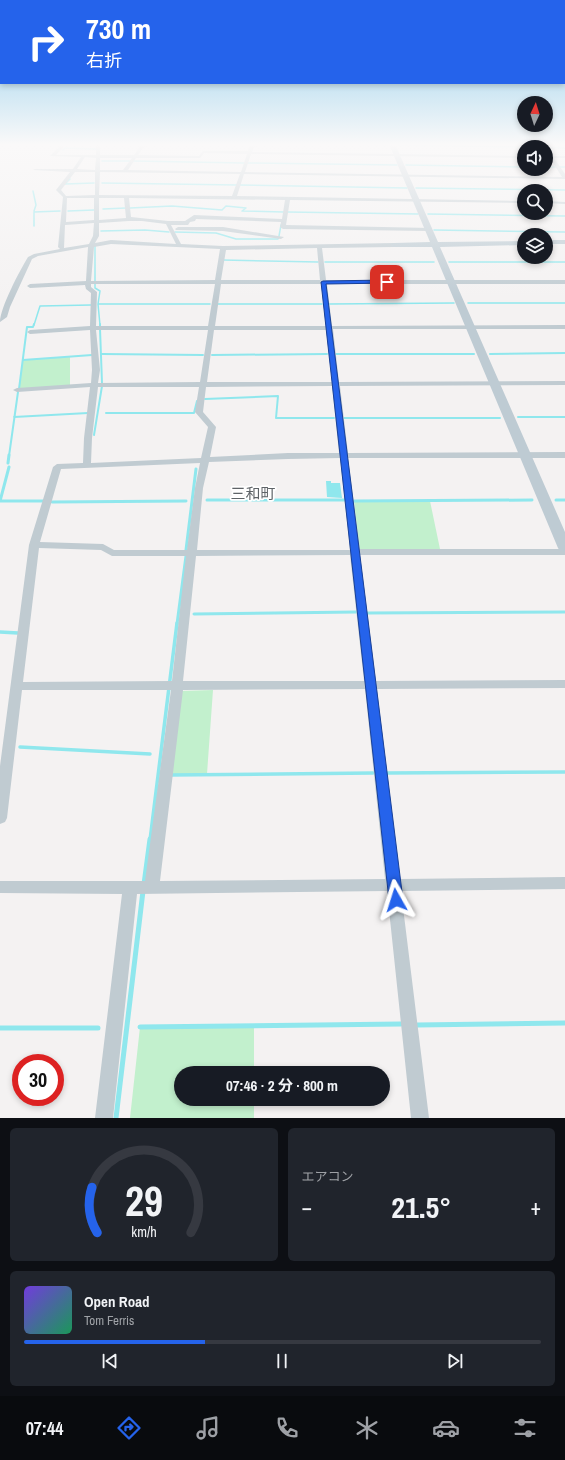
<!DOCTYPE html>
<html lang="ja">
<head>
<meta charset="utf-8">
<style>
  body { margin:0; font-family:"Archivo Narrow","Noto Sans JP",sans-serif; background:#20242c; color:#f1f3f6; height:100vh; display:flex; flex-direction:column; font-size:15px; white-space:nowrap }
  * { box-sizing:border-box; margin:0 }
  p { font-size:13px; color:#9ea1a6 }
  .icon { flex:none; width:22px; height:22px; fill:none; stroke:currentColor; stroke-width:2; stroke-linecap:round; stroke-linejoin:round }
  .map { position:relative; height:1118px; overflow:hidden }
  .drawer { display:flex; flex-direction:column; gap:10px; padding:10px; background:#0d0f14; flex:1 }
  .drawer>* { flex:none }
  .banner { position:absolute; left:0px; top:0px; width:565px; height:84px; box-shadow:0 2px 6px #0003; background:#2563eb; color:#fff; overflow:hidden }
  .needle { width:26px; rotate:4deg }
  .tools { position:absolute; left:517px; top:96px; display:grid; gap:8px }
  .tools a { display:grid; place-items:center; width:36px; height:36px; border-radius:50%; background:#171b24; box-shadow:0 2px 6px #0003; font-size:20px }
  .speed { position:absolute; left:12px; top:1054px; display:flex; gap:8px; font-size:20px; font-weight:700; text-align:center }
  .speed>* { display:grid; place-content:center; width:52px; height:52px; border-radius:50%; background:#171b24; box-shadow:0 2px 6px #0003; line-height:1 }
  .speed .limit { border:6px solid #d22; background:#fff; color:#111 }
  .pin { position:absolute; display:grid; place-items:center; width:34px; height:34px; color:#fff; margin:-17px; border-radius:8px; box-shadow:0 2px 6px #0006 }
  .me { position:absolute; width:44px; margin:-22px; rotate:354deg; stroke-linejoin:round; filter:drop-shadow(0 0 3px #0008) }
  .turn { display:flex; align-items:center; gap:14px; height:84px; padding:0 20px; font-size:18px }
  .turn .icon { width:52px; height:52px; stroke-width:2.5 }
  .turn b { display:block; font-size:28px; line-height:34px }
  .big { font-size:30px; font-weight:700; line-height:1.1 }
  .drawer .card { flex:1; display:flex; flex-direction:column; justify-content:center; gap:6px; min-width:0; padding:0 14px; border-radius:6px; background:#20242c }
  .drawer .dial { align-items:center; gap:0 }
  .dial svg { height:104px; overflow:visible; fill:none; stroke:#363941; stroke-width:7; stroke-linecap:round; text-anchor:middle }
  .dial text { fill:#f1f3f6; stroke:none }
  .song { display:flex; align-items:center; gap:12px }
  .cover { width:48px; height:48px; border-radius:6px; background:linear-gradient(135deg,hsl(260 70% 55%),hsl(150 70% 35%)) }
  .played { height:4px; border-radius:2px; background:linear-gradient(90deg,#2563eb 35%,#363941 35%) }
  .keys { display:flex; justify-content:space-around; direction:ltr }
  .heat { display:flex; justify-content:space-between; align-items:center; font-size:22px; direction:ltr }
  .drawer .tiles { flex:1; display:grid; gap:10px; grid-template-columns:1fr 1fr }
  .card:last-child { grid-column:span 2 }
  .trip { position:absolute; left:174px; top:1066px; width:216px; height:40px; border-radius:20px; background:#171b24; box-shadow:0 2px 6px #0003; font-weight:700; line-height:40px; text-align:center }
  .dock { display:flex; height:64px; justify-content:space-around; align-items:center; background:#090b0e; color:#9ea1a6 }
  .dock .icon { width:28px; height:28px }
  .dock .on { color:#2563eb }
  .dock b { font-size:18px; color:#f1f3f6 }
  .map>svg:first-child { display:block }
  .green { fill:#c2f0cd }
  .water { fill:#8fe7ed }
  .lines { fill:none; stroke-linecap:round; stroke-linejoin:round }
  .stream-far4 { stroke:#8fe7ed; stroke-width:1.5 }
  .stream-far3 { stroke:#8fe7ed; stroke-width:2 }
  .stream-far2 { stroke:#8fe7ed; stroke-width:3 }
  .stream-far1 { stroke:#8fe7ed; stroke-width:3.5 }
  .stream { stroke:#8fe7ed; stroke-width:5 }
  .street { fill:#c0cbd1; fill-rule:evenodd }
  .secondary { fill:#becbd3; fill-rule:evenodd }
  .route { fill:#2563eb; stroke:#184099 }
  .labels { text-anchor:middle; dominant-baseline:central; stroke-width:3.5; stroke-linejoin:round; paint-order:stroke }
  .quarter-label { font-size:15px; fill:#5e6367; stroke:#fff }
</style>
</head>
<body>
<div class="map">
<svg width="565" height="1118" viewBox="0 0 565 1118">
  <rect width="100%" height="100%" fill="#f4f2f2"/>
  <!-- green -->
  <path class="green" d="M 70,357 L 70,385 L 19,389 L 23,360 Z
    M 354,501 L 430,501 L 440,549 L 359,549 Z
    M 213,690 L 207,774 L 169,775 L 180,691 Z
    M 254,1026 L 254,1073 L 181,1073 L 181,1099 L 254,1099 L 254,1118 L 130,1118 L 140,1027 Z"/>
  <!-- water -->
  <path class="water" d="M 326,481 L 331,481 L 331,483 L 340,483 L 342,498 L 327,497 Z"/>
  <g class="lines">
    <!-- stream-far4 -->
    <path class="stream-far4" d="M 302,144 L 389,145
      M 398,145 L 524,147
      M 546,147 L 565,148
      M 63,150 L 65,148 L 96,149
      M 102,161 L 130,161
      M 133,161 L 244,163
      M 248,163 L 397,165
      M 406,165 L 524,167
      M 546,167 L 555,167
      M 559,167 L 565,167
      M 70,179 L 65,184 L 94,183
      M 102,183 L 237,185
      M 240,185 L 407,188
      M 416,188 L 565,190
      M 33,191 L 36,205 L 34,211
      M 130,208 L 172,206 L 222,210 L 226,206 L 246,208 L 242,211 L 284,212
      M 103,209 L 126,208
      M 68,211 L 94,210
      M 288,212 L 418,214
      M 428,214 L 565,216
      M 34,226 L 34,212 L 60,211
      M 434,230 L 565,232
      M 101,231 L 145,230 L 169,232
      M 175,232 L 216,233 L 236,239 L 278,239 L 279,237
      M 279,236 L 281,225
      M 95,246 L 95,288 L 100,291 L 98,304 L 100,325
      M 223,260 L 318,262
      M 325,262 L 434,262
      M 449,262 L 565,262
      M 468,303 L 565,303
      M 98,304 L 210,304
      M 217,304 L 322,304
      M 329,304 L 454,303
      M 34,325 L 40,306 L 91,305"/>
    <!-- stream-far3 -->
    <path class="stream-far3" d="M 100,324 L 100,326
      M 100,329 L 102,383
      M 102,354 L 203,355
      M 336,354 L 474,354
      M 490,354 L 565,353
      M 212,355 L 327,354
      M 23,360 L 92,355
      M 19,389 L 27,327 L 33,327 L 34,324
      M 205,399 L 278,396 L 276,418 L 334,418
      M 106,413 L 194,413 L 197,401
      M 14,417 L 88,413
      M 518,417 L 565,417
      M 344,418 L 500,418
      M 94,435 L 102,386
      M 9,456 L 18,392"/>
    <!-- stream-far2 -->
    <path class="stream-far2" d="M 8,463 L 9,455
      M 9,467 L 0,501 L 43,501
      M 207,500 L 344,500
      M 556,500 L 565,500
      M 354,501 L 532,500
      M 52,502 L 186,501
      M 186,550 L 196,469
      M 367,613 L 565,612
      M 194,614 L 357,612
      M 177,624 L 186,556"/>
    <!-- stream-far1 -->
    <path class="stream-far1" d="M 0,632 L 18,633
      M 20,747 L 150,754
      M 387,773 L 565,772
      M 170,775 L 373,773
      M 150,840 L 177,623"/>
    <!-- stream -->
    <path class="stream" d="M 144,884 L 150,839
      M 417,1025 L 565,1023
      M 140,1027 L 401,1024
      M 0,1028 L 98,1028
      M 116,1118 L 143,891"/>
    <!-- street -->
    <path class="street" d="M 62,144 L 66,144 L 56,155 L 96,155 L 96,144 L 100,144 L 100,155 L 134,155 L 142,144 L 146,144 L 138,155 L 199,156 L 203,151 L 248,151 L 251,144 L 255,144 L 252,152 L 524,156 L 524,158 L 251,154 L 245,172 L 562,177 L 550,158 L 546,158 L 546,156 L 548,156 L 546,149 L 552,156 L 565,156 L 565,158 L 554,158 L 565,174 L 565,179 L 244,174 L 237,196 L 524,201 L 524,203 L 290,200 L 286,225 L 431,228 L 431,230 L 429,231 L 283,229 L 280,227 L 281,222 L 196,219 L 195,221 L 190,222 L 188,225 L 171,225 L 181,244 L 223,246 L 394,243 L 397,245 L 394,247 L 322,248 L 326,280 L 565,280 L 565,284 L 327,284 L 332,326 L 565,325 L 565,329 L 333,329 L 339,382 L 565,381 L 565,385 L 340,386 L 348,453 L 565,452 L 565,458 L 348,458 L 360,549 L 565,549 L 565,555 L 360,555 L 376,681 L 565,680 L 565,688 L 377,689 L 400,879 L 565,877 L 565,889 L 401,891 L 429,1118 L 411,1118 L 387,891 L 137,894 L 113,1118 L 95,1118 L 122,894 L 0,893 L 0,881 L 145,881 L 171,690 L 22,690 L 7,818 L 5,822 L 0,824 L 0,766 L 29,545 L 53,467 L 57,464 L 83,463 L 84,438 L 90,387 L 17,392 L 13,390 L 17,388 L 91,383 L 92,370 L 90,330 L 30,334 L 27,332 L 30,330 L 90,326 L 91,293 L 86,289 L 85,285 L 30,288 L 27,286 L 30,284 L 86,281 L 88,247 L 38,256 L 32,259 L 10,307 L 7,317 L 0,322 C 0,308 20,270 28,257 L 34,254 L 60,249 L 58,247 L 63,197 L 56,190 L 70,172 L 33,170 L 35,169 L 73,169 L 81,157 L 50,156 ZM 204,153 L 247,154 L 241,172 L 128,170 L 136,158 L 200,158 ZM 85,157 L 96,158 L 95,170 L 77,169 ZM 100,158 L 132,158 L 123,170 L 100,170 ZM 75,172 L 95,172 L 95,195 L 66,196 L 61,190 ZM 100,172 L 240,174 L 232,196 L 99,195 ZM 67,198 L 94,198 L 94,220 L 66,222 ZM 99,198 L 124,198 L 126,218 L 99,220 ZM 129,198 L 285,200 L 282,219 L 194,215 L 185,221 L 168,221 L 131,217 ZM 129,221 L 142,221 L 166,224 L 176,244 L 111,240 L 95,243 L 99,236 L 99,223 ZM 94,223 L 93,236 L 89,244 L 64,248 L 65,225 ZM 111,244 L 220,249 L 215,280 L 91,281 L 94,247 ZM 317,248 L 320,280 L 221,280 L 226,250 ZM 91,284 L 215,284 L 208,326 L 96,326 L 97,292 L 91,287 ZM 221,284 L 321,284 L 326,326 L 215,326 ZM 96,330 L 208,330 L 200,382 L 98,383 L 100,370 ZM 214,330 L 326,330 L 332,382 L 207,382 ZM 332,386 L 339,453 L 288,453 L 210,457 L 216,427 L 203,412 L 206,387 ZM 98,387 L 199,387 L 195,412 L 208,427 L 201,458 L 91,463 L 92,438 ZM 340,458 L 350,550 L 197,550 L 203,488 L 209,462 L 288,459 ZM 200,463 L 195,488 L 187,550 L 114,550 L 103,544 L 40,542 L 61,469 ZM 39,548 L 101,550 L 112,556 L 186,556 L 172,681 L 23,682 ZM 350,555 L 364,681 L 183,681 L 196,556 ZM 365,689 L 385,879 L 160,881 L 183,690 Z
      M 546,201 L 565,202 L 565,204 L 546,203 Z
      M 178,227 L 223,227 L 284,237 L 281,239 L 223,231 L 176,230 L 175,229 Z"/>
    <!-- secondary -->
    <path class="secondary" d="M 389,144 L 395,144 L 438,242 L 524,241 L 524,245 L 440,247 L 565,532 L 565,552 L 560,551 L 558,548 L 432,247 L 394,247 L 390,245 L 394,243 L 430,242 Z
      M 546,240 L 565,240 L 565,244 L 546,244 Z"/>
  </g>
  <!-- sky -->
  <linearGradient id="sky" x2="0" y2="1"><stop stop-color="#84c8ea"/><stop offset="0.48" stop-color="#faf9f9"/><stop offset="1" stop-color="#faf9f9" stop-opacity="0"/></linearGradient>
  <rect width="565" height="301" fill="url(#sky)"/>
  <!-- route -->
  <path class="route" d="M 387,280 L 390,282 L 389,283 L 326,284 L 403,900 L 401,904 L 396,905 L 391,904 L 389,900 L 321,282 L 323,281 Z"/>
  <g class="labels">
    <!-- quarter labels -->
    <g class="quarter-label">
      <text x="253" y="493">三和町</text>
    </g>
  </g>
</svg>
<div class="tools">
<a><svg class="needle" viewBox="-14 -14 28 28"><path d="M0-13l5 13h-10z" fill="#e53935"/><path d="M0 13l5-13h-10z" fill="#9ea1a6"/></svg></a>
<a><svg class="icon" aria-label="sound" viewBox="0 0 24 24"><path d="M4 9h4l5-4v14l-5-4H4zM17 9q2 3 0 6"/></svg></a>
<a><svg class="icon" aria-label="search" viewBox="0 0 24 24"><circle cx="10" cy="10" r="6"/><path d="M15 15l6 6"/></svg></a>
<a><svg class="icon" aria-label="layers" viewBox="0 0 24 24"><path d="M12 4l9 5-9 5-9-5zM3 14l9 5 9-5"/></svg></a>
</div>
<div class="speed"><div class="limit">30</div></div>
<div class="pin" style="left:387px;top:282px;background:#d93025"><svg class="icon" aria-label="arrive" viewBox="0 0 24 24"><path d="M6 21V4h12l-3 4 3 4H6"/></svg></div>
<svg class="me" style="left:396px;top:900px" viewBox="-20 -20 40 40"><path d="M0-17L14 15 0 8-14 15z" fill="#2563eb" stroke="#fff" stroke-width="4"/></svg>
<div class="trip">07:46 · 2 分 · 800 m</div>
<div class="banner">
<div class="turn"><svg class="icon" aria-label="right" viewBox="0 0 24 24"><path d="M7 20v-9h11M14 6l5 5-5 5"/></svg><div><b>730 m</b>右折</div></div>
</div>
</div>
<section class="drawer">
<div class="tiles">
<div class="card dial"><svg viewBox="0 0 100 80">
<path d="M14 69A42 42 0 1 1 86 69"/>
<path d="M14 69A42 42 0 0 1 10 34" stroke="#2563eb"/>
<text x="50" y="56" font-size="32" font-weight="700">29</text>
<text x="50" y="72" font-size="11">km/h</text>
</svg></div>
<div class="card"><p>エアコン</p>
<div class="heat"><a>−</a><b class="big">21.5°</b><a>+</a></div>
</div>
<div class="card">
<div class="song"><i class="cover"></i><div><b>Open Road</b><p>Tom Ferris</p></div></div>
<div class="played"></div>
<div class="keys"><svg class="icon" aria-label="previous" viewBox="0 0 24 24"><path d="M18 5L8 12l10 7zM5 5v14"/></svg><svg class="icon" aria-label="pause" viewBox="0 0 24 24"><path d="M8 5v14M16 5v14"/></svg><svg class="icon" aria-label="next" viewBox="0 0 24 24"><path d="M6 5l10 7-10 7zM19 5v14"/></svg></div>
</div>
</div>
</section>
<nav class="dock">
<b>07:44</b>
<svg class="icon on" aria-label="directions" viewBox="0 0 24 24"><path d="M12 3l9 9-9 9-9-9zM9 14v-3h6M13 9l2 2-2 2"/></svg>
<svg class="icon" aria-label="music" viewBox="0 0 24 24"><path d="M9 18V5l10-2v13"/><circle cx="6" cy="18" r="3"/><circle cx="16" cy="16" r="3"/></svg>
<svg class="icon" aria-label="phone" viewBox="0 0 24 24"><path d="M5 4h4l2 5-3 2q2 4 5 5l2-3 5 2v4C11 20 4 13 5 4z"/></svg>
<svg class="icon" aria-label="climate" viewBox="0 0 24 24"><path d="M12 3v18M4 7l16 10M4 17L20 7"/></svg>
<svg class="icon" aria-label="car" viewBox="0 0 24 24"><path d="M5 17H2v-5l4-1 3-4h7l3 4 3 1v5h-3M9 17h6M6 11h13"/><circle cx="7" cy="17" r="2"/><circle cx="17" cy="17" r="2"/></svg>
<svg class="icon" aria-label="filters" viewBox="0 0 24 24"><path d="M4 7h16M4 17h16"/><circle cx="9" cy="7" r="2"/><circle cx="15" cy="17" r="2"/></svg>
</nav>
</body>
</html>
